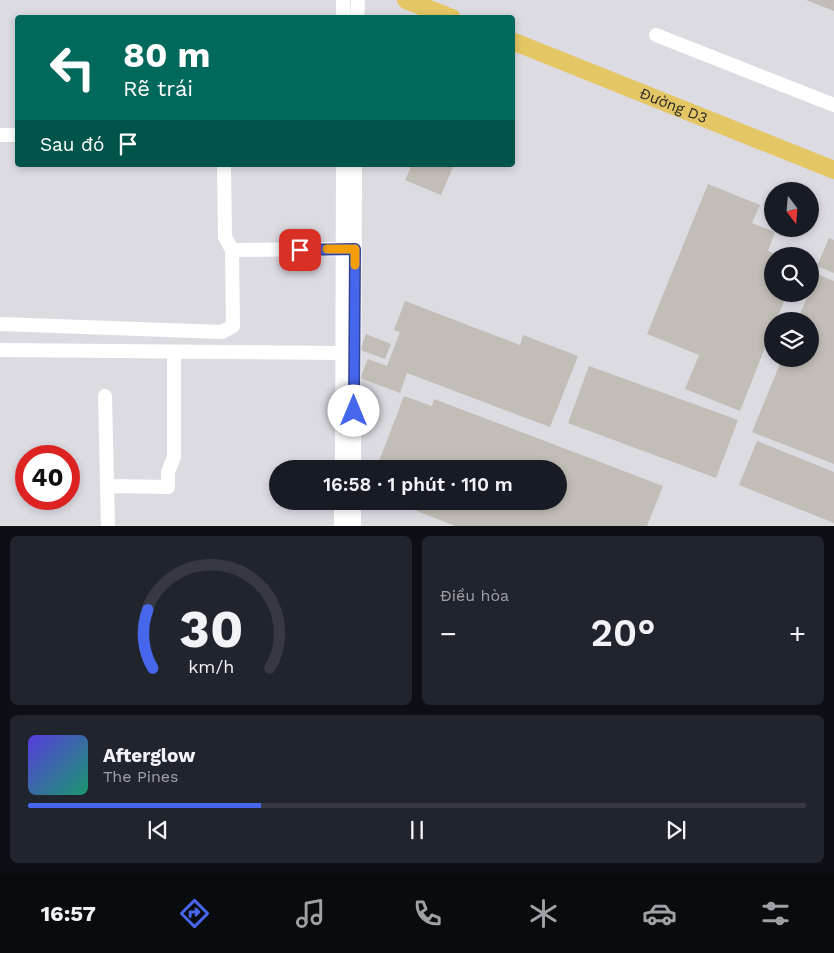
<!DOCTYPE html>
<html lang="vi">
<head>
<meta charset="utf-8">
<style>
  body { margin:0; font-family:"Work Sans",sans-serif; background:#20242c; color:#f1f3f6; height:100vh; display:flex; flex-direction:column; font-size:19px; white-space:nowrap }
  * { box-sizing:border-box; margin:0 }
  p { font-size:16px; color:#9ea1a6 }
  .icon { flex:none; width:28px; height:28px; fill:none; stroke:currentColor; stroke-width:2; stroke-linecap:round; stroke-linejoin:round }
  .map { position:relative; height:526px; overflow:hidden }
  .details { display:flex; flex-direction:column; gap:10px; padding:10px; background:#0d0f14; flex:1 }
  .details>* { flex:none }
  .top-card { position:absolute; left:15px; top:15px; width:500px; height:152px; border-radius:5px; box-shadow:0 2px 8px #0003; background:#00695c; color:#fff; overflow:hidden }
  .needle { width:32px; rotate:164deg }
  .buttons { position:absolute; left:764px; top:182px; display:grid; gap:10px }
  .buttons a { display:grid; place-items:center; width:55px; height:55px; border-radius:50%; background:#171b24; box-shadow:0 2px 8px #0003; font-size:25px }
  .speed { position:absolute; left:15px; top:445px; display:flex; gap:10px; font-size:25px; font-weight:700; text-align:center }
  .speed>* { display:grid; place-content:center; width:65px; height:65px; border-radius:50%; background:#171b24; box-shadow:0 2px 8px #0003; line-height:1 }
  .speed .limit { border:8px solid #d22; background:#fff; color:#111 }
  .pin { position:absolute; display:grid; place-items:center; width:42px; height:42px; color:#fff; margin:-21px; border-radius:10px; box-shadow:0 2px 8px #0006 }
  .me { position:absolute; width:55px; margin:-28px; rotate:0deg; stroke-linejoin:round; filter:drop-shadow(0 0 4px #0008) }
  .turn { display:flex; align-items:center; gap:18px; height:105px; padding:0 25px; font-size:22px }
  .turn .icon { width:65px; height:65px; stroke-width:2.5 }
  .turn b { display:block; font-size:35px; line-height:42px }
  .then { display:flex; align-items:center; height:48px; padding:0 25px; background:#0003; gap:10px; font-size:19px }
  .big { font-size:38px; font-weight:600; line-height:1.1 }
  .details .tile { flex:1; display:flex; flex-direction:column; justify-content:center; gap:8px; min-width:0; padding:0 18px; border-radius:8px; background:#20242c }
  .details .dial { align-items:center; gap:0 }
  .dial svg { height:130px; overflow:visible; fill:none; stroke:#363941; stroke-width:7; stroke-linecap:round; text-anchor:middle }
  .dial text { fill:#f1f3f6; stroke:none }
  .song { display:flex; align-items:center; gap:15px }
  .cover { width:60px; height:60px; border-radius:8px; background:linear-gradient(135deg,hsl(250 70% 55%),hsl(160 70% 35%)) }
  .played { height:5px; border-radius:2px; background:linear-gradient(90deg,#4666eb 30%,#363941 30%) }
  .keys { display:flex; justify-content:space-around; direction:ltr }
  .heat { display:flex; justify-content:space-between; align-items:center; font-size:28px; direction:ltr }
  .details .tiles { flex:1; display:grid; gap:10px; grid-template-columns:1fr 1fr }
  .tile:last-child { grid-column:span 2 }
  .trip { position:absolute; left:269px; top:460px; width:298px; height:50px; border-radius:25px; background:#171b24; box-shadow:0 2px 8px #0003; font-weight:600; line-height:50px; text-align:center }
  .tabs { display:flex; height:80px; justify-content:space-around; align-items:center; background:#090b0e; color:#9ea1a6 }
  .tabs .icon { width:35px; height:35px }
  .tabs .active { color:#4666eb }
  .tabs b { font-size:22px; color:#f1f3f6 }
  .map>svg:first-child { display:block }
  .industrial { fill:#dddbe2; fill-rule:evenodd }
  .building { fill:#c2bdb6 }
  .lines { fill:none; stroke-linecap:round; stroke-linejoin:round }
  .minor { stroke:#fff; stroke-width:14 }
  .major { stroke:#e5c664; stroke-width:18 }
  .route-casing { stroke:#2e4299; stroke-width:12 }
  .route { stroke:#4666eb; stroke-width:9 }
  .slow { stroke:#f59e0b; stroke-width:9 }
  .labels { text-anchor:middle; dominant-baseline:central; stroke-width:4; stroke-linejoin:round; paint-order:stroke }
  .street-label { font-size:15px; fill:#282828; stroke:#fff }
</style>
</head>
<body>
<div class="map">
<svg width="834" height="526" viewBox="0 0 834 526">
  <rect width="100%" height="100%" fill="#e9e3db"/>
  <!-- industrial -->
  <path class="industrial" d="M 0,0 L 834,0 L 834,525 L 0,525 ZM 18,18 L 512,18 L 512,165 L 18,165 ZM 772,191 L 810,191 L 810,229 L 772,229 ZM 772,256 L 810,256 L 810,294 L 772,294 ZM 772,321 L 810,321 L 810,359 L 772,359 ZM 26,456 L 69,456 L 69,499 L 26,499 ZM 278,469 L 558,469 L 558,501 L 278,501 Z"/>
  <!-- building -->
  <path class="building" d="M 806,0 L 834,0 L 834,11 Z
    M 412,165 L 448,165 L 453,167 L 441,195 L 405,180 Z
    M 708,184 L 760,205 L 752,223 L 775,232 L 768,251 L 780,256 L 772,256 L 772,294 L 787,294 L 776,321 L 772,321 L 772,330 L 740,411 L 685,389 L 699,355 L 647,334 Z
    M 829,238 L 834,240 L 834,273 L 817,266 Z
    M 817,274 L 834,281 L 834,464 L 752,432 L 782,359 L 810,359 L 810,321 L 797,321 Z
    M 405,301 L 520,345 L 523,335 L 578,356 L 550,427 L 407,373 L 400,393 L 360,378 L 368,359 L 387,366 L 400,332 L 394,330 Z
    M 366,334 L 391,344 L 385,359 L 360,350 Z
    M 589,366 L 738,420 L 716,478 L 568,423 Z
    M 404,396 L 432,406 L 434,399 L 663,486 L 647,526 L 455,526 L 392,501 L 558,501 L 558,469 L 376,469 Z
    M 757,441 L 834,472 L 834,523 L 739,485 Z"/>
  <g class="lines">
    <!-- minor -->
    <path class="minor" d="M 343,18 L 343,0
      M 357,18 L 358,0
      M 656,35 L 834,105
      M 0,135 L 18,135
      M 232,250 L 352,249
      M 0,324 L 222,332 L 233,326 L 232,250 L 225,237 L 224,165
      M 0,350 L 342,353
      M 105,396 L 108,526
      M 342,469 L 343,165
      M 354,469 L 355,165
      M 107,486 L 168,487 L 168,472 L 174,457 L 174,352
      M 341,526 L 341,501
      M 354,526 L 354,501"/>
    <!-- major -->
    <g class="major">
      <path d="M 406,0 L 452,18"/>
      <path id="s1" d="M 512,41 L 834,170"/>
    </g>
  </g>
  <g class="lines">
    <!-- route casing -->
    <g class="route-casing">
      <path id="route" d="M 300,250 L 355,249 L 354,411"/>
    </g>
    <!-- route -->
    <use href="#route" class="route"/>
    <!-- slow -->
    <path class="slow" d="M 327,249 L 355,249 L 355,265"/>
  </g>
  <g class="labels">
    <!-- street labels -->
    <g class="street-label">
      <text stroke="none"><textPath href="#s1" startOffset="174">Đường D3</textPath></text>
    </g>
  </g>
</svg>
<div class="buttons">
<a><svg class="needle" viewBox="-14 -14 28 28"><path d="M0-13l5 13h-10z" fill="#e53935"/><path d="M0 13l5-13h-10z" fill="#9ea1a6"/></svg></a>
<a><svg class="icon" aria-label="search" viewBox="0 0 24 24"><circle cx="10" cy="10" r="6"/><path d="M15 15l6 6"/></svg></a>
<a><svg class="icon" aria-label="layers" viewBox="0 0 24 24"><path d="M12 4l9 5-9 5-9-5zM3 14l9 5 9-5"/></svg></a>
</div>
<div class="speed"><div class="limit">40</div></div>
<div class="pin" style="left:300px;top:250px;background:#d93025"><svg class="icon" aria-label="arrive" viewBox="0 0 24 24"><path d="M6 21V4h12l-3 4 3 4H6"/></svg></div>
<svg class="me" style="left:354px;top:411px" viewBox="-20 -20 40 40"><circle r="19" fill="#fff"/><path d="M0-13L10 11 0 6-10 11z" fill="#4666eb"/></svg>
<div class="trip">16:58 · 1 phút · 110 m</div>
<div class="top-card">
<div class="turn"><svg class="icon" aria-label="left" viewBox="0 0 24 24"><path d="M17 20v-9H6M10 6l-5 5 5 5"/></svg><div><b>80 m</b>Rẽ trái</div></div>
<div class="then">Sau đó<svg class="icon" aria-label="arrive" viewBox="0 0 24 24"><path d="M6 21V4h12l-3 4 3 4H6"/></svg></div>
</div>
</div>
<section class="details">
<div class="tiles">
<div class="tile dial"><svg viewBox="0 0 100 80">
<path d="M14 69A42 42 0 1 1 86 69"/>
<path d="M14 69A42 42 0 0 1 11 33" stroke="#4666eb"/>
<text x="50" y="56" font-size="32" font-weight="700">30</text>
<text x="50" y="72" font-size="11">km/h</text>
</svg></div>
<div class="tile"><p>Điều hòa</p>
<div class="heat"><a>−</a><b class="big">20°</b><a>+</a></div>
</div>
<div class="tile">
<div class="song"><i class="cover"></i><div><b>Afterglow</b><p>The Pines</p></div></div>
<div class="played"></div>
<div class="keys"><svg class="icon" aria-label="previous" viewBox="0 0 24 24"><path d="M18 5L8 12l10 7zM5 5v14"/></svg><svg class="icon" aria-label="pause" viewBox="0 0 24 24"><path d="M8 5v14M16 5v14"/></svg><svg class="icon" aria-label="next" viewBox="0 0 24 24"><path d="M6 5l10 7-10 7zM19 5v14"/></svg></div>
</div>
</div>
</section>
<nav class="tabs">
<b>16:57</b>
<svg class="icon active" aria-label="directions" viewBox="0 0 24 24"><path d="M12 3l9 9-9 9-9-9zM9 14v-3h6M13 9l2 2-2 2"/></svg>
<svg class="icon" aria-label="music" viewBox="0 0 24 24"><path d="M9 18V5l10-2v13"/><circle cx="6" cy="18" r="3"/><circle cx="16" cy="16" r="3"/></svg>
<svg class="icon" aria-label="phone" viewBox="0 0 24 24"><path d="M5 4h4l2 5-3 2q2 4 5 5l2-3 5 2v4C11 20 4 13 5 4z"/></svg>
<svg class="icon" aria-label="climate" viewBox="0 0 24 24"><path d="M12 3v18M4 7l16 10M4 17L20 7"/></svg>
<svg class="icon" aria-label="car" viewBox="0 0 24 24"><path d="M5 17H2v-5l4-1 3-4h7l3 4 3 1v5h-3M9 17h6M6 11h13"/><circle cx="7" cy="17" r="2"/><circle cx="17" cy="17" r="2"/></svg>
<svg class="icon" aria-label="filters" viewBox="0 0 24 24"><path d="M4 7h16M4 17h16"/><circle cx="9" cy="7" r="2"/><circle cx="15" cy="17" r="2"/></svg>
</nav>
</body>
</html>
